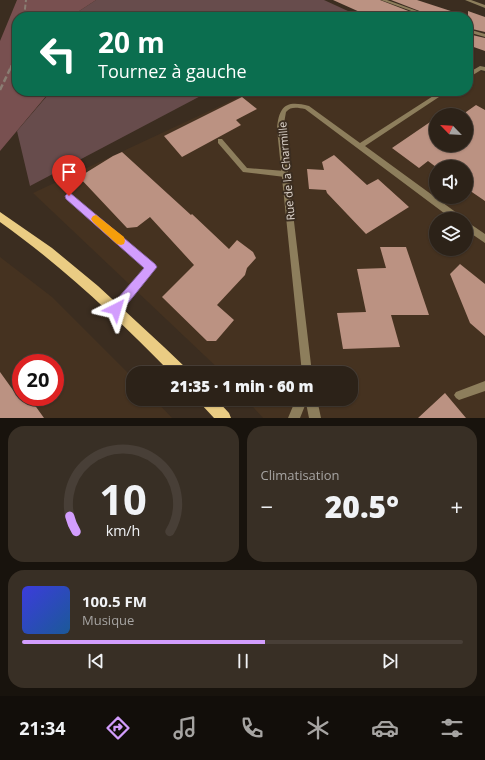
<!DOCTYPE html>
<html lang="fr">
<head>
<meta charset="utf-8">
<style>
  body { margin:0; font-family:"Open Sans",sans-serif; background:#382f25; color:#f1f3f6; height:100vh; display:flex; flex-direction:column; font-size:15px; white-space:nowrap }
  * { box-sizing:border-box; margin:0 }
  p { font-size:13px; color:#a6a4a2 }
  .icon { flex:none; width:22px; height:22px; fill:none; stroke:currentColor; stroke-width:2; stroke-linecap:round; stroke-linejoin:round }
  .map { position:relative; height:418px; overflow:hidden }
  .details { display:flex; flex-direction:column; gap:8px; padding:8px; background:#18130d; flex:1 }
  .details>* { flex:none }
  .banner { position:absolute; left:12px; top:12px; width:461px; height:84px; border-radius:16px; box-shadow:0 1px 3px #0004,0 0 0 1px #483f37; background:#0b6e4f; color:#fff; overflow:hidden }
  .needle { width:26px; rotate:295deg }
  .controls { position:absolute; left:429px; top:108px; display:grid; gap:8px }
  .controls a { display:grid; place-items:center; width:44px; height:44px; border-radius:50%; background:#2c2218; box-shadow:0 1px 3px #0004,0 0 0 1px #483f37; font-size:20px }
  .speed { position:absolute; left:12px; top:354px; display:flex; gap:8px; font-size:20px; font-weight:700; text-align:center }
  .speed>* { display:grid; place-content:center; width:52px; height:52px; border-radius:50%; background:#2c2218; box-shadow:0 1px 3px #0004,0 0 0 1px #483f37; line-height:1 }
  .speed .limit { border:6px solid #d22; background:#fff; color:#111 }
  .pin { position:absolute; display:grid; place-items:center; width:34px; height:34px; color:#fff; margin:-41px -17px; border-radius:50% 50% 50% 0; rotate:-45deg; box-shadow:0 0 4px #0007 }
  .pin .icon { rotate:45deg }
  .me { position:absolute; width:44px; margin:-22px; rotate:40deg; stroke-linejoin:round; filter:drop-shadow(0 0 3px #0008) }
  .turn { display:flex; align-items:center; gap:14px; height:84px; padding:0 20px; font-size:18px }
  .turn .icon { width:52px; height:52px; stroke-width:2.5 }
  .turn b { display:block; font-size:28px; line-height:34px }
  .big { font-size:30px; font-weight:800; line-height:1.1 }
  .details .card { flex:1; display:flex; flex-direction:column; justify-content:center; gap:6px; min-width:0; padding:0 14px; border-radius:16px; background:#382f25 }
  .details .dial { align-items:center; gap:0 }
  .dial svg { height:104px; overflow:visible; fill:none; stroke:#483f37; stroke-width:7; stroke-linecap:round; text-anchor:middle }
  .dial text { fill:#f1f3f6; stroke:none }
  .song { display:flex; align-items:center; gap:12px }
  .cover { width:48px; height:48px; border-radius:6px; background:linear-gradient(135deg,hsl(240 70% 55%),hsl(210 70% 35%)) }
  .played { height:4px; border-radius:2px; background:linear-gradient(90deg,#d29dfd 55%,#483f37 55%) }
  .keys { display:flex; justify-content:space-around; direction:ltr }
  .heat { display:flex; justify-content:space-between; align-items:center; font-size:22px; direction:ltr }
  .details .tiles { flex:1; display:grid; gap:8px; grid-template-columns:1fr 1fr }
  .card:last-child { grid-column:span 2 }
  .trip { position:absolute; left:126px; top:366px; width:232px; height:40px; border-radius:16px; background:#2c2218; box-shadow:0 1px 3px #0004,0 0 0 1px #483f37; font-weight:800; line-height:40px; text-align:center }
  .tabs { display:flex; height:64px; justify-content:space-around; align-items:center; background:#120e0a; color:#a6a4a2 }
  .tabs .icon { width:28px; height:28px }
  .tabs .current { color:#d29dfd }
  .tabs b { font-size:18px; color:#f1f3f6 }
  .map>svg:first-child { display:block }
  .built { fill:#453220; fill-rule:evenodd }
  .green { fill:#674c4c }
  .forest { fill:#785050 }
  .building { fill:#bb9282 }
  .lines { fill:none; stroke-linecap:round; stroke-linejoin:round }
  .service { fill:#8d7e5c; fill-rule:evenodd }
  .minor { fill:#8d7e5c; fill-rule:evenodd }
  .primary { fill:#eacc83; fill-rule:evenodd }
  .rail-far1 { stroke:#8a7e73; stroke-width:2; stroke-dasharray:5 2.5; stroke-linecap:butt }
  .rail { stroke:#8a7e73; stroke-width:2.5; stroke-dasharray:6 3; stroke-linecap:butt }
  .route { fill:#d29dfd; stroke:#8866a4 }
  .slow { fill:#f59e0b }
  .labels { text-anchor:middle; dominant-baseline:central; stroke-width:4; stroke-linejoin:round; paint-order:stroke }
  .street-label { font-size:11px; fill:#e0d7cf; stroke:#3b2d20 }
</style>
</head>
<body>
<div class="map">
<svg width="485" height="418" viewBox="0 0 485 418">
  <rect width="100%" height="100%" fill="#3b2d20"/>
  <!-- built -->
  <path class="built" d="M 468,66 L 485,73 L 485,418 L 263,418 L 246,399 L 351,399 L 351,373 L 223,373 L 33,193 L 252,91 L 468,91 ZM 436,115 L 466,115 L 466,145 L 436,145 ZM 436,167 L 466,167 L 466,197 L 436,197 ZM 436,219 L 466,219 L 466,249 L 436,249 Z
    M 0,257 L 52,297 L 133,378 L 133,399 L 154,399 L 172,418 L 0,418 ZM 21,363 L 55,363 L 55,397 L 21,397 Z"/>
  <!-- green -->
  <path class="green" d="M 96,0 L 324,0 L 361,17 L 70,17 Z
    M 47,91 L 210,91 L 30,186 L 17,131 L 47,96 Z"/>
  <!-- forest -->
  <path class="forest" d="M 17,0 L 96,0 L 70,17 L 17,17 L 17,91 L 47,91 L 47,95 L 0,151 L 0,41 Z"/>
  <!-- building -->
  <path class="building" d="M 333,0 L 380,0 L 424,17 L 371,17 Z
    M 391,0 L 417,0 L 460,14 L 460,17 L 435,17 Z
    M 468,11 L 485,17 L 485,32 L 468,28 Z
    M 468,34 L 485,38 L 485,51 L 468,45 Z
    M 242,97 L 257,109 L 236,120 L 241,125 L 182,157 L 164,136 Z
    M 476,105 L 485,110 L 485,201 L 466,188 L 466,167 L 436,167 L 428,161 L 419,168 L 392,148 L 436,118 L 436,145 L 466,145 L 466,112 Z
    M 122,152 L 191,215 L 192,214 L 229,249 L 237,240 L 253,252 L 256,258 L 247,268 L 245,275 L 217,305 L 234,320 L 216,341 L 207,341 L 162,297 L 194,265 L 150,217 L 137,227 L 127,228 L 79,177 L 113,156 Z
    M 334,155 L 367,185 L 378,179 L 409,207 L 366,234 L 327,193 L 326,190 L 309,189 L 307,169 L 324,170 L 322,162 Z
    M 380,247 L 406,247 L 429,315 L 391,315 L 400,347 L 343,349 L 337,313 L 366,312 L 357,269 L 386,268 Z
    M 460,264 L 485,284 L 485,336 L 470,323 L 450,274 Z
    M 0,372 L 18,397 L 29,397 L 44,418 L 0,418 Z
    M 445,393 L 466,418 L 418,418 Z"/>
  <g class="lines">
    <!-- service -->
    <path class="service" d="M 218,139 L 222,139 L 247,168 L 285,171 L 288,174 L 285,177 L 243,172 L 218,143 Z
      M 69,193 L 71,194 L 154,264 L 155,267 L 119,312 L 116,313 L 113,312 L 112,309 L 113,306 L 146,267 L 67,198 L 66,196 L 67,194 Z
      M 485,381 L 485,391 L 459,400 L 456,398 L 454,395 L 456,392 Z"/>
    <!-- minor -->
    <path class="minor" d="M 381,0 L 387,0 L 434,17 L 428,17 Z
      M 465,0 L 471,0 L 485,5 L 485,8 Z
      M 468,29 L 485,34 L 485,37 L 468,32 Z
      M 480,66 L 485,67 L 485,71 L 481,70 L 468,78 L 468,73 Z
      M 441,91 L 448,91 L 365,146 L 461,216 L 462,219 L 452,219 L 305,109 C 298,108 291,106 286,112 L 283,129 L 312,373 L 302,373 L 277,129 C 279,106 286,100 309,106 L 360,143 Z
      M 466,221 L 485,234 L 485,243 L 466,230 Z
      M 296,399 L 317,399 L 321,418 L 309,418 L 306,403 L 300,418 L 288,418 Z"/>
    <!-- primary -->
    <path class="primary" d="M 0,212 L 52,248 L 98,286 L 164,347 L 186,368 L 188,373 L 171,373 C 118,319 62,266 0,222 Z
      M 199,399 L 216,399 L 229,413 L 231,418 L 214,418 L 201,404 Z"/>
    <!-- rail-far1 -->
    <path class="rail-far1" d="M 24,17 L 26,0
      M 10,70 L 17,47"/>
    <!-- rail -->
    <path class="rail" d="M 0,90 L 10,69"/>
  </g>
  <!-- route -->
  <path class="route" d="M 69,192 L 155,264 L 157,267 L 120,313 L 116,315 L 112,313 L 111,309 L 112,305 L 144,268 L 66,199 L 65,196 Z"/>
  <!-- slow -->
  <path class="slow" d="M 96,215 L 124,237 L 125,241 L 124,244 L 121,245 L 117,244 L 93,222 L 91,219 L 93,216 Z"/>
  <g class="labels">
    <!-- street labels -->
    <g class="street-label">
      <text transform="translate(286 171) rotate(-95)">Rue de la Charmille</text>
    </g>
  </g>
</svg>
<div class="controls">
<a><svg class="needle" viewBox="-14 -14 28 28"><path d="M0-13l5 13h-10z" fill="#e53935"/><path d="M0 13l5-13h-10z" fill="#a6a4a2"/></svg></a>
<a><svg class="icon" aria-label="sound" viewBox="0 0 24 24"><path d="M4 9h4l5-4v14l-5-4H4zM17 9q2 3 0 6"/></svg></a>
<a><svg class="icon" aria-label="layers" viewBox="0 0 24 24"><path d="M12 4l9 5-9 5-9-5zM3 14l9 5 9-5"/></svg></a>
</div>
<div class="speed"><div class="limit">20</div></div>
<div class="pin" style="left:69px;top:196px;background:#d93025"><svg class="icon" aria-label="arrive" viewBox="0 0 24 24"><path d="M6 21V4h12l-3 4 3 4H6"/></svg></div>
<svg class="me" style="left:116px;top:309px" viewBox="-20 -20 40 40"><path d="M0-17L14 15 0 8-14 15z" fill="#d29dfd" stroke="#fff" stroke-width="4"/></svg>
<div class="trip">21:35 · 1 min · 60 m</div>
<div class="banner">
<div class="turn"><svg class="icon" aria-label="left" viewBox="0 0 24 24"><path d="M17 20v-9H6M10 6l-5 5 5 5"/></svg><div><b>20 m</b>Tournez à gauche</div></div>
</div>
</div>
<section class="details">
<div class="tiles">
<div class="card dial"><svg viewBox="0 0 100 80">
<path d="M14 69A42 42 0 1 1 86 69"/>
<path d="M14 69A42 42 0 0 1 9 57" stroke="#d29dfd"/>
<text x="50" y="56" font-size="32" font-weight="700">10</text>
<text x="50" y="72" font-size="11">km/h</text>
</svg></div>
<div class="card"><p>Climatisation</p>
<div class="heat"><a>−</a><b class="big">20.5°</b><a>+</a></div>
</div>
<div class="card">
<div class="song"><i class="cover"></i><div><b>100.5 FM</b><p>Musique</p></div></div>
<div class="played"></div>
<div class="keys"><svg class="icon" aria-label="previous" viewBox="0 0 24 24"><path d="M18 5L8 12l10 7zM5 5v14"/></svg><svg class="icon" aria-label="pause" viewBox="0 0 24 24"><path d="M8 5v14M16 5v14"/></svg><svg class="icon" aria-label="next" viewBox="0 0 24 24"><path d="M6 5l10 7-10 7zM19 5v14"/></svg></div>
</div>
</div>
</section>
<nav class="tabs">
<b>21:34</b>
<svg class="icon current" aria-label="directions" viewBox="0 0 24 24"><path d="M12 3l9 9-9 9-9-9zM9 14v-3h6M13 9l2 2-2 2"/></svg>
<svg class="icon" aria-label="music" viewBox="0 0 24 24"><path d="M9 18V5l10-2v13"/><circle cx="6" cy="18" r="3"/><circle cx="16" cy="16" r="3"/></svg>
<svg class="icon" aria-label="phone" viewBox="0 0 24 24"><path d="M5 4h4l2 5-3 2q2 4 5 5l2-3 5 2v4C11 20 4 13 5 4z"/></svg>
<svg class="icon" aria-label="climate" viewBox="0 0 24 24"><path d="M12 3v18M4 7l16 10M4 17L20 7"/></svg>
<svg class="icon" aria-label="car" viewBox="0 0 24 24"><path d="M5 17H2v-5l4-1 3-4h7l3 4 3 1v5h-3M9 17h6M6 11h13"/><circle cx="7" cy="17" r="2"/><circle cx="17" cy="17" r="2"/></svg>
<svg class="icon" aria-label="filters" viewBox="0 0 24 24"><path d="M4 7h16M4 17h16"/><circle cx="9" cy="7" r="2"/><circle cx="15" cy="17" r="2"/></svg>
</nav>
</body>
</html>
